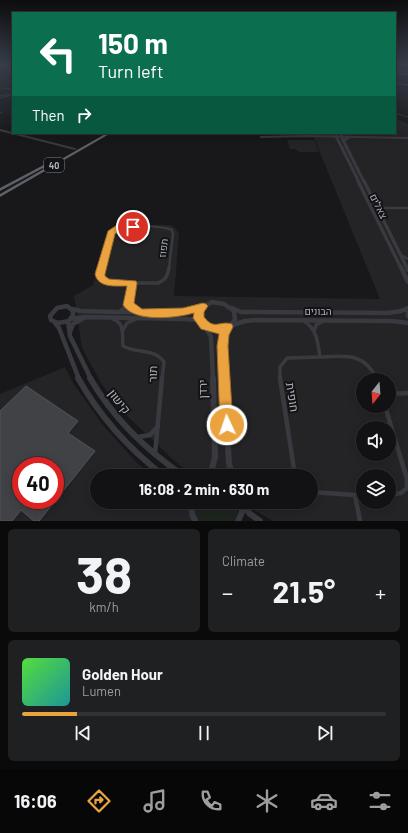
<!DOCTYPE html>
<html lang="en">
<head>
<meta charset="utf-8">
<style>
  body { margin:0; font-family:Barlow,Heebo,sans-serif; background:#1f2022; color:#f1f3f6; height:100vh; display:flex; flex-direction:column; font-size:15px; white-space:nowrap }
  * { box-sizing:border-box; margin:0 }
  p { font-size:13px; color:#9c9ea0 }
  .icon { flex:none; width:22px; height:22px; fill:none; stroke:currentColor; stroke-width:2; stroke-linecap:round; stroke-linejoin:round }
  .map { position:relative; height:521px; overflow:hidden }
  .sheet { display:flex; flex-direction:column; gap:8px; padding:8px; background:#0a0a0b; flex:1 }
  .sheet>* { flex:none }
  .top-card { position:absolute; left:12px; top:12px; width:384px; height:122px; border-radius:0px; box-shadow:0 2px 10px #0003,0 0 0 1px #313234; background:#0b6e4f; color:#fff; overflow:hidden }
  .needle { width:26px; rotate:197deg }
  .tools { position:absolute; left:356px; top:373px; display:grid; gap:8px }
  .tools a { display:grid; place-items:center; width:40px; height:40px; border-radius:50%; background:#121214; box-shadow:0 2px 10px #0003,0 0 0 1px #313234; font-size:20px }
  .speed { position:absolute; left:12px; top:457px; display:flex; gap:8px; font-size:20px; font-weight:700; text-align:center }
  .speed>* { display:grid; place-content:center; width:52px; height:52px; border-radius:50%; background:#121214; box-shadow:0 2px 10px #0003,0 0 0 1px #313234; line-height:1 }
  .speed .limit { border:6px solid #d22; background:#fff; color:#111 }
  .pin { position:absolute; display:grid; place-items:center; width:34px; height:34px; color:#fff; margin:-17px; border:2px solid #fff; border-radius:50%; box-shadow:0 1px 4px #0007 }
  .me { position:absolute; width:44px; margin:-22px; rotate:357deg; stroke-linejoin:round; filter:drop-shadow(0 0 3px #0008) }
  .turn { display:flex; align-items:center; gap:14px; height:84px; padding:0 20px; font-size:18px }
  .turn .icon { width:52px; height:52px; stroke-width:2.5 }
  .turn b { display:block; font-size:28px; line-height:34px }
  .then { display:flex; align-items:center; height:38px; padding:0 20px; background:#0003; gap:8px; font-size:15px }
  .big { font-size:30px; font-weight:700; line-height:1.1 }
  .sheet .tile { flex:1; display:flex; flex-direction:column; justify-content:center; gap:6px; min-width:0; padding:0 14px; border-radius:6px; background:#1f2022 }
  .sheet .dial { align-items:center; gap:0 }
  .dial b { font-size:52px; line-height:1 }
  .song { display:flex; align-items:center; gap:12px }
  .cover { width:48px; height:48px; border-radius:6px; background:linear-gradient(135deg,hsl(110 70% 55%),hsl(180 70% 35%)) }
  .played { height:4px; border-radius:2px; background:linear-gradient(90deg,#eaa33f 15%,#313234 15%) }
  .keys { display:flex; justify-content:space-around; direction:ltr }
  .heat { display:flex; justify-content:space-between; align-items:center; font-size:22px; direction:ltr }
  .sheet .tiles { flex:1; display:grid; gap:8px; grid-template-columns:1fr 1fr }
  .tile:last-child { grid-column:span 2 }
  .trip { position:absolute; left:90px; top:469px; width:228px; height:40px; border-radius:20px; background:#121214; box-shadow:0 2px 10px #0003,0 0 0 1px #313234; font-weight:700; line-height:40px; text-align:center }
  .menu { display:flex; height:64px; justify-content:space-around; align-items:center; background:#070708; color:#9c9ea0 }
  .menu .icon { width:28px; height:28px }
  .menu .selected { color:#eaa33f }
  .menu b { font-size:18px; color:#f1f3f6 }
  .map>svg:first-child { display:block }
  .built { fill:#242427; fill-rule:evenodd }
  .green { fill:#1e251e }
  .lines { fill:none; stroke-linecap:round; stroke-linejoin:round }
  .stream { stroke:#2e383d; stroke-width:1 }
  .minor-far4 { stroke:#393a3f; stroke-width:1.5 }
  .minor-far3 { stroke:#393a3f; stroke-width:2 }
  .minor-far2 { stroke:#393a3f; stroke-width:2.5 }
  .minor-far1 { stroke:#393a3f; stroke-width:3.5 }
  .minor { stroke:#393a3f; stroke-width:4.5 }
  .tertiary-far3 { stroke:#393a3f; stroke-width:3 }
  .tertiary-far2 { stroke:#393a3f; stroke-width:3.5 }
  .tertiary-far1 { stroke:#393a3f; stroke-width:4.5 }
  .tertiary { stroke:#393a3f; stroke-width:6 }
  .trunk { fill:#5d6066; fill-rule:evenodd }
  .wall { fill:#343438 }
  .shaded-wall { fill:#232326 }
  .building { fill:#414246; stroke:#515358; fill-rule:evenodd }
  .route { fill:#eaa33f; stroke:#986a29 }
  .labels { text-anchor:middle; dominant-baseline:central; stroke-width:4; stroke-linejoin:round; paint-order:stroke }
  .shield { fill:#131315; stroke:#7d8188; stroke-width:1 }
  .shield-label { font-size:9px; font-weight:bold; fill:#abb0b9 }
  .street-label { font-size:10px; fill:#abb0b9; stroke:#131315 }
  .near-street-label { font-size:12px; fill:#abb0b9; stroke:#131315 }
</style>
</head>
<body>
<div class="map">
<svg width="408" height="521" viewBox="0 0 408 521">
  <rect width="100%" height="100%" fill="#18181a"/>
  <!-- built -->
  <path class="built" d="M 395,118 L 408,124 L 408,521 L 273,521 L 241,502 L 311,502 L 311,476 L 197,476 L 179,465 L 122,411 L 101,383 L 82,348 L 74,296 L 93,285 L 109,231 L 128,225 L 171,225 L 176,229 L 179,234 L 174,296 L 380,299 L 312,133 L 395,133 ZM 363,380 L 389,380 L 389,406 L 363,406 ZM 363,428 L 389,428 L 389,454 L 363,454 ZM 363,476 L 389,476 L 389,502 L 363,502 Z
    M 287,140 L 314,140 L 319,152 L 300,152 L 295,149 L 290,149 Z
    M 65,367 L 73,383 L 102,424 L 136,462 L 153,476 L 97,476 L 97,502 L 188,502 L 220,521 L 0,521 L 0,394 ZM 21,466 L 55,466 L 55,500 L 21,500 Z"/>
  <!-- green -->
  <path class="green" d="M 194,502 L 238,502 L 238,512 L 234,521 L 200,521 L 195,512 Z"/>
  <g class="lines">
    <!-- stream -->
    <path class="stream" d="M 2,88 L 13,89
      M 0,96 L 13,94
      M 0,98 L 13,95
      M 0,112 L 2,113
      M 395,113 L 408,117"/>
    <!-- minor-far4 -->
    <path class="minor-far4" d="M 395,70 L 408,72
      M 395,75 L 408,74
      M 395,83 L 408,85"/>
    <!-- minor-far3 -->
    <path class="minor-far3" d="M 0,130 L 75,149
      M 261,137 L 306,136 L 408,138"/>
    <!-- minor-far2 -->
    <path class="minor-far2" d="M 376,205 L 385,208 L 408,208
      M 401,255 L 408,259
      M 101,268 C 104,260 107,234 114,230 C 122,223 162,226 172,230 L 173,234 L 169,268"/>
    <!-- minor-far1 -->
    <path class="minor-far1" d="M 102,267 C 101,272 99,276 103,279 C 108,284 148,283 158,283 C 166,280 168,275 169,267
      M 128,305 L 136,311
      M 120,311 L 128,305 L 132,283
      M 113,319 C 125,323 122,335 123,346 C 137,354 154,348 164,362 L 162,379
      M 304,321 C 317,329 318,343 320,357 C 345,356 364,352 377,379
      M 315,329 L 316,325 L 323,321
      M 123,330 L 127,323 L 136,319
      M 280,379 L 280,367 L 287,358 L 320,357"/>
    <!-- minor -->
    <path class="minor" d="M 280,378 L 295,476
      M 376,378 L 377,380
      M 389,394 L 408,393
      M 385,406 L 407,479 L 407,488 L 401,493 L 389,495
      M 138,437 L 150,435 L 158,426
      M 155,454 L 162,378
      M 311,492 L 355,495 L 360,521
      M 355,495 L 363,495"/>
    <!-- tertiary-far3 -->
    <path class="tertiary-far3" d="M 336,136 L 359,182
      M 341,136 L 364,182
      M 343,141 L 349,137"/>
    <!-- tertiary-far2 -->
    <path class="tertiary-far2" d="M 358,181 L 401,268
      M 364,181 L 407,268"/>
    <!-- tertiary-far1 -->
    <path class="tertiary-far1" d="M 401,267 L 408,282
      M 407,267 L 408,270
      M 212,302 L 224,304 L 234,311 L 235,320 C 219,343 180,317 212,302 Z
      M 67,306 L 73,311 L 73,315 L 69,321 L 58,323 L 51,320 L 50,316 L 57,308 Z
      M 232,308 L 241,312 L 388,313 L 401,311 L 408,308
      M 72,309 L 81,311 L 114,312 L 176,312 L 192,311 L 203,306
      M 408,310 L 408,316
      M 70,319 L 85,317 L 186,319 L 196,320 L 202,324
      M 68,321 L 70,336 L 91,379
      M 55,323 L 59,328 L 79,379
      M 205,326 L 211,337 L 213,379
      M 230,326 L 245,321 L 257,320 L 392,321 L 408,323
      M 70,332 L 73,324 L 84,318
      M 225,379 L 224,335 L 228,327"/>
    <!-- tertiary -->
    <path class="tertiary" d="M 78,378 C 100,417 129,449 164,476
      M 90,378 C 113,418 146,450 184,476
      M 224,378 L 229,464 L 233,476
      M 210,476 L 215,457 L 213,378
      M 191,502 L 192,514 L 195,521
      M 242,502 L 249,513 L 260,521
      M 238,521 L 242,512 L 242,504"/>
    <!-- trunk -->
    <path class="trunk" d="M 107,133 L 111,133 L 0,197 L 0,194 Z
      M 57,158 L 60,159 L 0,191 L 0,188 Z"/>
  </g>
  <!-- wall -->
  <path class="wall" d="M 78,421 L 80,426 L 72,436 L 95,451 L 96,456 L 45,521 L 33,521 L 25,514 L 0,521 Z"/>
  <!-- shaded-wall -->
  <path class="shaded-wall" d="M 78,421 L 80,426 L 70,438 L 68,433 Z
    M 95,451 L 96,456 L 45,521 L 39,521 Z
    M 21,510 L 25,514 L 19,521 L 12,521 Z"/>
  <!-- building -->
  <path class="building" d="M 26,386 L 78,421 L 68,433 L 95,451 L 39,521 L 34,521 L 21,510 L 12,521 L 0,521 L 0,411 ZM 21,466 L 55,466 L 55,500 L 21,500 Z"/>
  <!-- sky -->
  <linearGradient id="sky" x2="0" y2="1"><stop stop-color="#0d0d0e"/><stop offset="0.47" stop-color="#373d49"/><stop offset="1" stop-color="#373d49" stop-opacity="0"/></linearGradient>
  <rect width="408" height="137" fill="url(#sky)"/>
  <!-- route -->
  <path class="route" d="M 133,224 L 136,225 L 137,227 L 136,228 L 122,230 L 115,234 L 105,274 L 105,276 L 109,279 L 136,281 L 137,283 L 134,303 L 142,309 L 183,308 L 203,303 L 206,304 L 208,306 L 204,312 L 204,317 C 215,331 219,320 232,324 L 233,327 L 229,335 L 228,346 L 233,425 L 232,429 L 227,431 L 222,429 L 220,425 L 217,346 L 219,334 L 201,329 L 193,318 L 194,313 C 177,318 134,323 123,305 L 127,286 C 115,286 98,288 95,274 L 108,231 L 117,225 Z"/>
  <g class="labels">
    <!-- shield labels -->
    <rect class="shield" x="44" y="158" width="20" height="14" rx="3"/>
    <g class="shield-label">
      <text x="54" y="165">40</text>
    </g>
    <!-- street labels -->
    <g class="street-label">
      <text transform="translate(379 206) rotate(64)">צאלים</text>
      <text transform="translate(163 248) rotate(-83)">תפוז</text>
      <text x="318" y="311">הבונים</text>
    </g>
    <!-- near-street labels -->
    <g class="near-street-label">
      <text transform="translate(152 374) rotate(-88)">תור</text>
      <text transform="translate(202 389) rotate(-91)">ירדן</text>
      <text transform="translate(293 397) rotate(81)">חופית</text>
      <text transform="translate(120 401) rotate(52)">קישון</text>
    </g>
  </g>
</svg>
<div class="tools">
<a><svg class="needle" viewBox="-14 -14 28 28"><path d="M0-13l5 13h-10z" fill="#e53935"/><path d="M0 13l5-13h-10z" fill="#9c9ea0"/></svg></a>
<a><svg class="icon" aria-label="sound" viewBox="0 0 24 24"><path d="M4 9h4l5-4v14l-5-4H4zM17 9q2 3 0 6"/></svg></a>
<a><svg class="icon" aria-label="layers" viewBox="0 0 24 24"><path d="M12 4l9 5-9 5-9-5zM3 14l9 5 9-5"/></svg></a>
</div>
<div class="speed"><div class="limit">40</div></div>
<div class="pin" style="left:133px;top:227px;background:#d93025"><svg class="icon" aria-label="arrive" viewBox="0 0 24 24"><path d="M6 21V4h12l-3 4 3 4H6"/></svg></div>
<svg class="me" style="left:227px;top:425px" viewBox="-20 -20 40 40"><circle r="17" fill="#eaa33f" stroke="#fff" stroke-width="3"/><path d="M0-11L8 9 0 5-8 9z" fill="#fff"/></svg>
<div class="trip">16:08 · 2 min · 630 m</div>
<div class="top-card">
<div class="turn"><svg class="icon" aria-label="left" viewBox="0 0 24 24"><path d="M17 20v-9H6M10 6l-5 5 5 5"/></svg><div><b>150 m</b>Turn left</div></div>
<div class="then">Then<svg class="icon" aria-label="right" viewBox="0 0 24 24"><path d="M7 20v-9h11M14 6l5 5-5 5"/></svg></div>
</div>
</div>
<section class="sheet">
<div class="tiles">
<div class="tile dial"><b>38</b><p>km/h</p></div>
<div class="tile"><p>Climate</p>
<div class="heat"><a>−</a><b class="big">21.5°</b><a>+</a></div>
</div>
<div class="tile">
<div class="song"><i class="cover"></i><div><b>Golden Hour</b><p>Lumen</p></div></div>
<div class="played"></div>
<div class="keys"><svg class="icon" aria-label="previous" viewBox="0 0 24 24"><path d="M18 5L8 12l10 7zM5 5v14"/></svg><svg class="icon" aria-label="pause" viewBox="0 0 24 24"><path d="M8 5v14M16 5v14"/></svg><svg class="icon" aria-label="next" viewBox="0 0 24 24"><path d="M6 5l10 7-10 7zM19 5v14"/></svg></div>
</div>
</div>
</section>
<nav class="menu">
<b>16:06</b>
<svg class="icon selected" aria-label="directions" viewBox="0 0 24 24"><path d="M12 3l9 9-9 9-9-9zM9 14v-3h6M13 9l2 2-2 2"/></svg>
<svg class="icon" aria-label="music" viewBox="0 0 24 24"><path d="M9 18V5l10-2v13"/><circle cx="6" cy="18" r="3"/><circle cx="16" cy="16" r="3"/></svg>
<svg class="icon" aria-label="phone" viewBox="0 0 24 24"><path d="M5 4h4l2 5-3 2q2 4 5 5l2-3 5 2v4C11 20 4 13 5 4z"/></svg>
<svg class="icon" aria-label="climate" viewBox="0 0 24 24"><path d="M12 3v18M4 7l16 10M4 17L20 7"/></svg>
<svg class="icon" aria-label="car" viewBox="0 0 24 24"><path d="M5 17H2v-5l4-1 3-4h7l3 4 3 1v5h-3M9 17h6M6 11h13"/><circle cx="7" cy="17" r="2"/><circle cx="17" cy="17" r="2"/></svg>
<svg class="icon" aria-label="filters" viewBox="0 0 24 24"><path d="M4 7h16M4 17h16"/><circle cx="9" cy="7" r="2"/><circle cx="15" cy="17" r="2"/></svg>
</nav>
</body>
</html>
